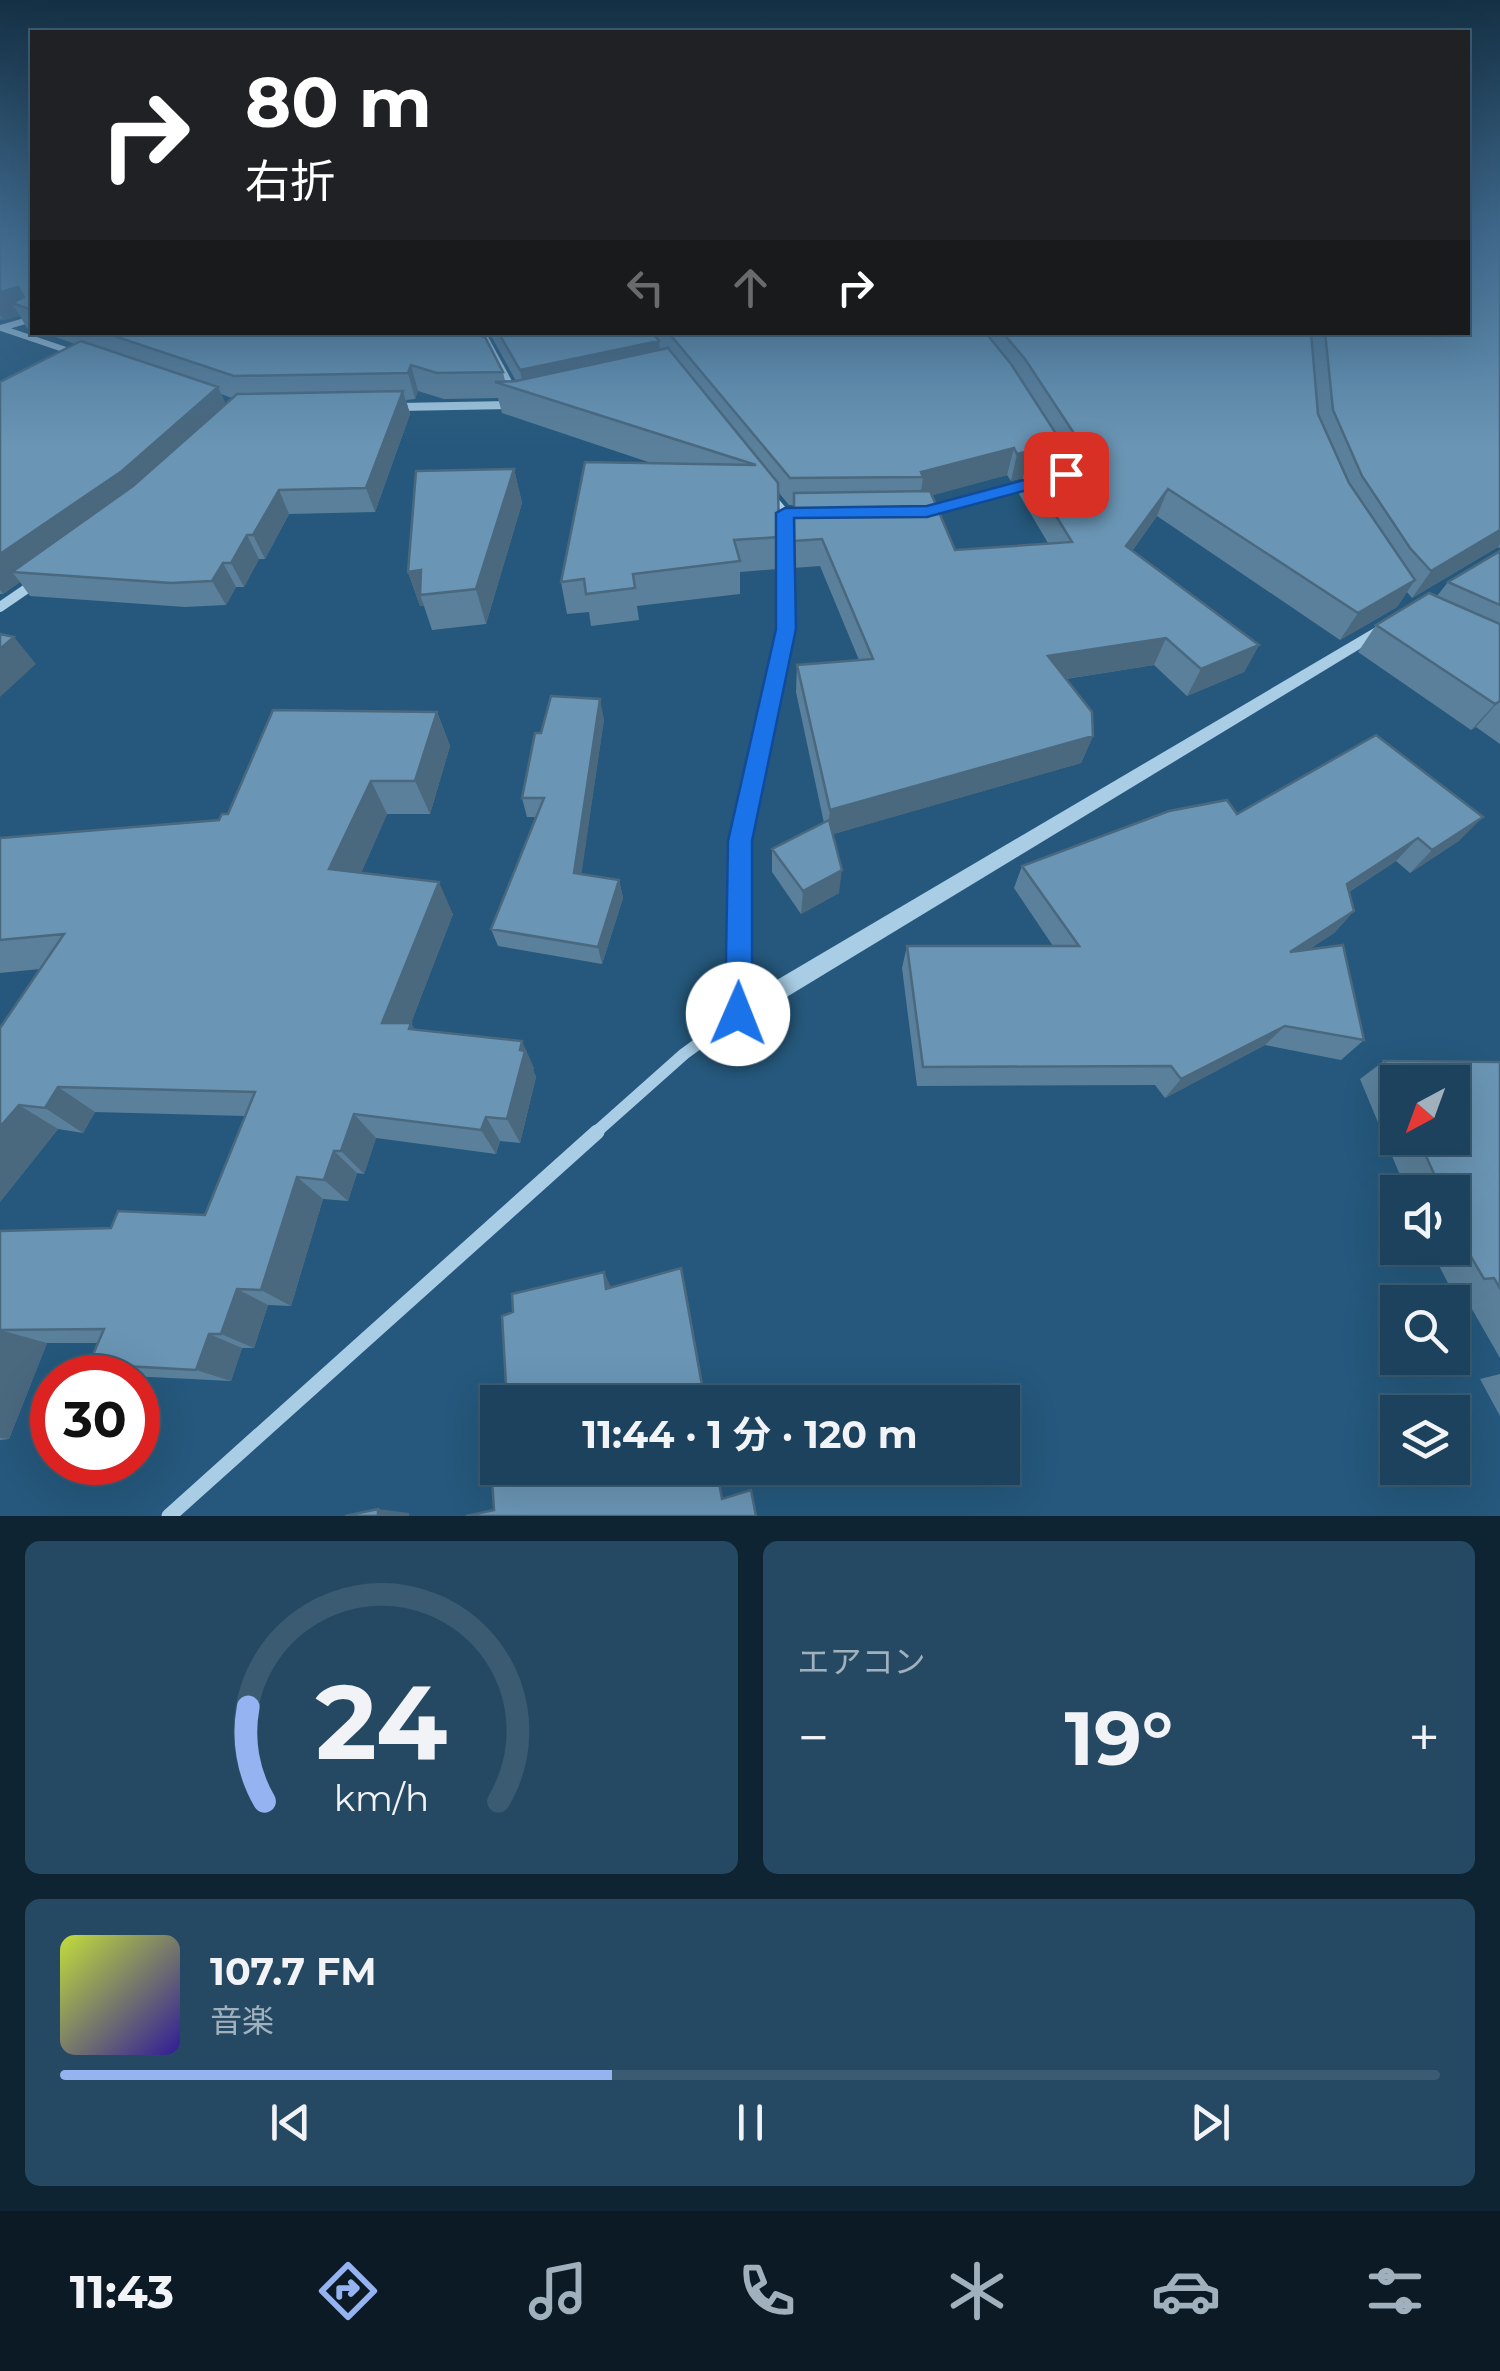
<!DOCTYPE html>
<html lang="ja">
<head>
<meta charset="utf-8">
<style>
  body { margin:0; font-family:Montserrat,"Noto Sans JP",sans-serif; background:#254963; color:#f1f3f6; height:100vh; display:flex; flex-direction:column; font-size:38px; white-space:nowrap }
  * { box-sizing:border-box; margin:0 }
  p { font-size:32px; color:#a0b0bc }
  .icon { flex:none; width:55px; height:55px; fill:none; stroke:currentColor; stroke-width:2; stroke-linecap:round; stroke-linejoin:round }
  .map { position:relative; height:1516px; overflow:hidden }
  .side { display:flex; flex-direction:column; gap:25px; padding:25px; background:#0f2433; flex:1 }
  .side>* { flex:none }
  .hud { position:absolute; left:30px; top:30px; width:1440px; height:305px; border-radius:0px; box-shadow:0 10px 40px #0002,0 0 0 2px #3a5b72; background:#202124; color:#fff; overflow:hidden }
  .needle { width:65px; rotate:221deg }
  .controls { position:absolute; left:1380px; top:1065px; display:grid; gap:20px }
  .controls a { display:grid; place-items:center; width:90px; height:90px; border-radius:0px; background:#1c425d; box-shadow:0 10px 40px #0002,0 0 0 2px #3a5b72; font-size:50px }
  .speed { position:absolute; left:30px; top:1355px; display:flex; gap:20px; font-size:50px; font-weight:700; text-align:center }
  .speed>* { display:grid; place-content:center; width:130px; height:130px; border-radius:50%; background:#1c425d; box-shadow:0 10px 40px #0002,0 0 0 2px #3a5b72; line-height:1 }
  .speed .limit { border:15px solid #d22; background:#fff; color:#111 }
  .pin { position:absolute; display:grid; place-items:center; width:85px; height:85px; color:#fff; margin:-42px; border-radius:20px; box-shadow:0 5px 15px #0006 }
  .me { position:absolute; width:110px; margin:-55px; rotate:1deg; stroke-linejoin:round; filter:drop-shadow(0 0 8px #0008) }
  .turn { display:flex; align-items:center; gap:35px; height:210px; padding:0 50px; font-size:45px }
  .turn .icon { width:130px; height:130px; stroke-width:2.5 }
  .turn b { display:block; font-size:70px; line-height:85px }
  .lanes { display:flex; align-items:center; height:95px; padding:0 50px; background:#0003; justify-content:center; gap:50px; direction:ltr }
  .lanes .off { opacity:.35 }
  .big { font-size:75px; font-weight:700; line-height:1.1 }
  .side .tile { flex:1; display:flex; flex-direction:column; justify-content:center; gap:15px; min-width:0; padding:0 35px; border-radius:15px; background:#254963 }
  .side .dial { align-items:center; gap:0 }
  .dial svg { height:260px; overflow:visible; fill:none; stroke:#3a5b72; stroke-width:7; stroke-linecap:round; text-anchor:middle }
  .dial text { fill:#f1f3f6; stroke:none }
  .song { display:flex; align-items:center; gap:30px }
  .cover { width:120px; height:120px; border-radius:15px; background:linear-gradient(135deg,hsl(70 70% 55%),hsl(250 70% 35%)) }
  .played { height:10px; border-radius:5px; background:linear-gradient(90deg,#95b2f1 40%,#3a5b72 40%) }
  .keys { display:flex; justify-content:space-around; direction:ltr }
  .heat { display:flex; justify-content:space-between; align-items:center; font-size:55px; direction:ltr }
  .side .tiles { flex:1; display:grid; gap:25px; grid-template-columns:1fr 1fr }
  .tile:last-child { grid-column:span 2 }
  .trip { position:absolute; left:480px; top:1385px; width:540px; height:100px; border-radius:0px; background:#1c425d; box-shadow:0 10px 40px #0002,0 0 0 2px #3a5b72; font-weight:700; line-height:100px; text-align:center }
  .dock { display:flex; height:160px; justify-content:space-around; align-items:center; background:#0b1a25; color:#a0b0bc }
  .dock .icon { width:70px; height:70px }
  .dock .active { color:#95b2f1 }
  .dock b { font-size:45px; color:#f1f3f6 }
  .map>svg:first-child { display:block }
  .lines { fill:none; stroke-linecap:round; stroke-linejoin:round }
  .minor-far4 { stroke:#a9cde5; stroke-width:6 }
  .minor-far3 { stroke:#a9cde5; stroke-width:8 }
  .minor-far2 { stroke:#a9cde5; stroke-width:10 }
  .minor-far1 { stroke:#a9cde5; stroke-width:12 }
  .minor { stroke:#a9cde5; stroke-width:15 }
  .tertiary { fill:#a9cde5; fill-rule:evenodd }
  .wall { fill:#5b809b; fill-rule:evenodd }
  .shaded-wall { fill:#4a687e }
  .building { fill:#6a95b4; stroke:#4a687e; stroke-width:2.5 }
  .route { fill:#1a73e8; stroke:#114b97; stroke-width:2.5 }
</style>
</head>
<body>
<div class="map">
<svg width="1500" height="1516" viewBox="0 0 1500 1516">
  <rect width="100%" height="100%" fill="#25587c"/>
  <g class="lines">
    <!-- minor-far4 -->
    <path class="minor-far4" d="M 1,328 L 75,353
      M 1,328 L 32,319
      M 482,332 L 514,391"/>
    <!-- minor-far3 -->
    <path class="minor-far3" d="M 398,407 L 511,405
      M 770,495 L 785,513 L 786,585
      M 924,511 L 1034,483
      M 31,585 L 36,582"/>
    <!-- minor-far2 -->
    <path class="minor-far2" d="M 0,607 L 35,583
      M 743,829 L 786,629 L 786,583"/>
    <!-- minor-far1 -->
    <path class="minor-far1" d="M 594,1134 L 684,1054 L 739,1014 L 743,827"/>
    <!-- minor -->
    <path class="minor" d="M 169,1516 L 597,1132"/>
    <!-- tertiary -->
    <path class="tertiary" d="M 1386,621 L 1391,622 L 1394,626 L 1391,630 L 747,1021 L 739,1024 L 731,1021 L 728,1014 L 731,1007 Z"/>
  </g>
  <!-- wall -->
  <path class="wall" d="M 0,235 L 32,235 L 32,330 L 27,328 L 20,316 L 3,320 L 0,319 Z
    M 1500,235 L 1500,548 L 1498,547 L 1412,598 L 1407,592 L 1397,607 L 1340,640 L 1157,516 L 1132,551 L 1259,645 L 1244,672 L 1187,696 L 1154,665 L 1066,679 L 1093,736 L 1081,763 L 833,834 L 839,893 L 801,914 L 772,872 L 772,849 L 824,823 L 796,692 L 797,665 L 859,660 L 820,566 L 793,568 L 793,505 L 789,505 L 779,493 L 778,569 L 740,572 L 740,594 L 637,606 L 639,620 L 591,626 L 589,612 L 567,614 L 561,582 L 654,464 L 502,413 L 498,398 L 444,399 L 418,391 L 415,399 L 406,400 L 410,414 L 375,512 L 289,514 L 265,559 L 259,559 L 244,587 L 236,587 L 226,605 L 185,607 L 30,596 L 20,582 L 3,594 L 0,594 L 0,382 L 75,344 L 41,332 L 479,332 L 503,372 L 505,381 L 516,381 L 489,332 L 1468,332 ZM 221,394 L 232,398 L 225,404 ZM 1007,475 L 1011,481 L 1023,478 L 1019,494 L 1048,543 L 955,550 L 931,495 Z
    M 514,469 L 522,503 L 486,624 L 432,630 L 424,606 L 420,606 L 408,572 Z
    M 1500,551 L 1500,744 L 1476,727 L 1471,730 L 1358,652 L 1376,625 L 1437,596 L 1448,582 Z
    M 437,712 L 450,746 L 430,814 L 387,814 L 361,873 L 453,914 L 411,1023 L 415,1030 L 534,1068 L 533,1070 L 536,1077 L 520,1143 L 500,1141 L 496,1154 L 376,1138 L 364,1174 L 357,1173 L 348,1201 L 323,1199 L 291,1306 L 268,1305 L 254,1348 L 242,1348 L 231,1381 L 130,1376 L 89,1364 L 98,1343 L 47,1343 L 9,1439 L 0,1440 L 0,1231 L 111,1228 L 205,1215 L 245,1116 L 95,1112 L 83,1133 L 58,1129 L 0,1202 L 40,969 L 0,973 L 0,838 L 219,820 Z
    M 604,719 L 581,874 L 619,880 L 623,898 L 602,964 L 498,946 L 491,929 L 536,817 L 527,817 L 522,798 L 541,733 Z
    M 1237,814 L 1460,840 L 1410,873 L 1396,861 L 1349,892 L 1354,911 L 1334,933 L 1308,950 L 1364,1040 L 1341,1060 L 1265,1045 L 1165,1098 L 1155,1085 L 917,1086 L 902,968 L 907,946 L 1053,946 L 1014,888 L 1022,866 Z
    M 1384,1061 L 1500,1062 L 1500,1358 L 1461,1290 L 1452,1291 L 1430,1248 L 1452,1248 L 1452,1192 L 1407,1192 L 1360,1079 ZM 1398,1082 L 1452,1138 L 1398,1138 Z
    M 1500,1374 L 1500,1416 L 1480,1379 Z"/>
  <!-- shaded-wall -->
  <path class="shaded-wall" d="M 18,287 L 31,309 L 12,303 L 20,316 L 3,320 L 0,315 L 0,292 Z
    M 659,341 L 661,367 L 524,391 L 520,370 Z
    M 411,365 L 418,391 L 415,399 L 408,373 Z
    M 218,387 L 230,413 L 137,498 L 12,572 L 20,582 L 3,594 L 0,590 L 0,554 Z
    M 403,391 L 410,414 L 375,512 L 366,488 Z
    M 1062,443 L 1054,469 L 1026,467 L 1023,478 L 1011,481 L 1017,454 Z
    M 1014,448 L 1007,475 L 920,499 L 923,477 L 921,472 Z
    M 514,469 L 522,503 L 486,624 L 476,589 Z
    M 1168,489 L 1157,516 L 1116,573 L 1126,546 Z
    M 279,490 L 289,514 L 265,559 L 253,535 Z
    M 1500,530 L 1500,544 L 1498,547 L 1412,598 L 1431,571 Z
    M 247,535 L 259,559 L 244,587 L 231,563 Z
    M 223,563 L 236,587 L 226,605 L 212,581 Z
    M 421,570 L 420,595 L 424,606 L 420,606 L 408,572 Z
    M 1415,580 L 1397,607 L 1340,640 L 1358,613 Z
    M 14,637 L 36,664 L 0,697 L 0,649 Z
    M 1166,638 L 1154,665 L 1039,683 L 1048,656 Z
    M 1259,645 L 1244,672 L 1187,696 L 1201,669 Z
    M 600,699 L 604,719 L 579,891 L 574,873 Z
    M 1500,700 L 1476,727 L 1471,730 L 1495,704 Z
    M 437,712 L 450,746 L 430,814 L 415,781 Z
    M 1093,736 L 1081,763 L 827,836 L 830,810 Z
    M 371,781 L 387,814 L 349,901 L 329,869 Z
    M 1483,817 L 1460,840 L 1410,873 L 1432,850 Z
    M 1418,838 L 1396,861 L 1327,906 L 1347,884 Z
    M 842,870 L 839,893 L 801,914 L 803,891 Z
    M 619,880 L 623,898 L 602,964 L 598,947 Z
    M 439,882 L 453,914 L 411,1023 L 428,1050 L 382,1023 Z
    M 1354,911 L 1334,933 L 1271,974 L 1290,952 Z
    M 1285,1026 L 1265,1045 L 1165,1098 L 1181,1079 Z
    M 522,1041 L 534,1068 L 533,1070 L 536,1077 L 520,1143 L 507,1119 Z
    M 58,1087 L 95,1112 L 83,1133 L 45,1108 Z
    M 19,1105 L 58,1129 L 0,1202 L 0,1127 Z
    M 354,1114 L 376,1138 L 364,1174 L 341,1151 Z
    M 486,1117 L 500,1141 L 496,1154 L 481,1130 Z
    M 334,1151 L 357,1173 L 348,1201 L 324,1180 Z
    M 297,1177 L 323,1199 L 291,1306 L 261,1290 Z
    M 681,1268 L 686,1289 L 706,1402 L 705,1402 Z
    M 604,1272 L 614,1293 L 606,1289 Z
    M 237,1289 L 268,1305 L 254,1348 L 221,1334 Z
    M 0,1330 L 47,1343 L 9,1439 L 0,1438 Z
    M 209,1334 L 242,1348 L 231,1381 L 196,1370 Z
    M 378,1509 L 409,1513 L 409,1516 L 378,1516 Z"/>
  <!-- building -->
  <path class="building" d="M 0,235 L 32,235 L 32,310 L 12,303 L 24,297 L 18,287 L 0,292 Z
    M 1468,235 L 1500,235 L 1500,530 L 1431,571 L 1410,548 L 1362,476 L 1333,410 L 1325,332 L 1468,332 Z
    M 102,332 L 468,332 L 485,337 L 503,372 L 437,373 L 411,365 L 408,373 L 234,376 Z
    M 498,332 L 652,332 L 659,341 L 520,370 Z
    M 668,332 L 985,332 L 1011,364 L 1062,443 L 1017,454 L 1014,448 L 921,472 L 923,477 L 790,478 Z
    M 1002,332 L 1311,332 L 1318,414 L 1349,483 L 1415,580 L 1358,613 L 1168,489 L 1126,546 L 1259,645 L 1201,669 L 1166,638 L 1048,656 L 1092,712 L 1093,736 L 830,810 L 797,665 L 873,659 L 822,539 L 794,541 L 794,493 L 930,491 L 955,550 L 1072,542 L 1026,467 L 1077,454 L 1081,444 L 1025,359 Z
    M 81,341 L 218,387 L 122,471 L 0,554 L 0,382 Z
    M 668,348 L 778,483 L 779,537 L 734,540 L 740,561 L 633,574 L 635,588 L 586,594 L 584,579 L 561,582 L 585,462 L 756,465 L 495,382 L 516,381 Z
    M 403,391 L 366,488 L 279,490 L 253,535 L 247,535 L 231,563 L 223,563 L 212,581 L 171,583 L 12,572 L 133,486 L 237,394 Z
    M 514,469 L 476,589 L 420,595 L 421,570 L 408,572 L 416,471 Z
    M 1500,551 L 1500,605 L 1448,582 Z
    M 1429,593 L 1500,624 L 1500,701 L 1495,704 L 1376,625 Z
    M 0,634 L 14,637 L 0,649 Z
    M 551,696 L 600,699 L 574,873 L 619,880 L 598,947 L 491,929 L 544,798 L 522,798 L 535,733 L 541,733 Z
    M 273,710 L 437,712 L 415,781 L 371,781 L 329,869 L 439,882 L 382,1023 L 411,1023 L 409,1029 L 522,1041 L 520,1050 L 525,1051 L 507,1119 L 486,1117 L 481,1130 L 354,1114 L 341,1151 L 334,1151 L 324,1180 L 297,1177 L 261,1290 L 237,1289 L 221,1334 L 209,1334 L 196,1370 L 89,1364 L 104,1329 L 0,1330 L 0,1231 L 111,1228 L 118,1211 L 205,1215 L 255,1092 L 58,1087 L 45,1108 L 19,1105 L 0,1127 L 0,1028 L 64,934 L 0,940 L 0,838 L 219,820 L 222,814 L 228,814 Z
    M 1376,735 L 1483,817 L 1432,850 L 1418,838 L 1347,884 L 1354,911 L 1290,952 L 1343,945 L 1364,1040 L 1285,1026 L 1181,1079 L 1171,1066 L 923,1067 L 907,946 L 1079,946 L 1022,866 L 1169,811 L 1227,800 L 1237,814 Z
    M 829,820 L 842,870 L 803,891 L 772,849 Z
    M 1384,1061 L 1500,1062 L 1500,1288 L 1494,1278 L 1484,1279 L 1466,1248 L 1452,1216 L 1452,1192 L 1442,1192 L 1418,1138 L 1452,1138 L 1452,1082 L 1398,1082 L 1398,1092 Z
    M 681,1268 L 705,1402 L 507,1402 L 502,1316 L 513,1312 L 512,1294 L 604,1272 L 606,1289 Z
    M 512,1468 L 716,1468 L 722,1499 L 751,1490 L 756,1516 L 466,1516 L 494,1510 L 492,1478 L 512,1473 Z
    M 378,1509 L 378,1516 L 345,1516 Z"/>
  <!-- sky -->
  <linearGradient id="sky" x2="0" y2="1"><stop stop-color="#143044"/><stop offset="0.53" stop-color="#406a8e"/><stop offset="1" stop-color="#406a8e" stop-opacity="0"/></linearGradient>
  <rect width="1500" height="447" fill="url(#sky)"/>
  <!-- route -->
  <path class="route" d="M 1066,469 L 1072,470 L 1072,478 L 927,517 L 794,518 L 796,629 L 752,841 L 752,1014 L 748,1023 L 738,1027 L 729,1023 L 725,1014 L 728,841 L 776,629 L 776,513 L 785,508 L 927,506 Z"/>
</svg>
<div class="controls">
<a><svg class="needle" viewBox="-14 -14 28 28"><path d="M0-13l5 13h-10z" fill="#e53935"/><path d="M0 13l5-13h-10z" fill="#a0b0bc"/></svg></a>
<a><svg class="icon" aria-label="sound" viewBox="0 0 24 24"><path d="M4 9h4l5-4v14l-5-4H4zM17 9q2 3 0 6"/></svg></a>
<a><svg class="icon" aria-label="search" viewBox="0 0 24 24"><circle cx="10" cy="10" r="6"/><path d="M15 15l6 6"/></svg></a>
<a><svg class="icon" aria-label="layers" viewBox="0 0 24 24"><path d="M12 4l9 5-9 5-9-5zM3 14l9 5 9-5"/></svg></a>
</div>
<div class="speed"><div class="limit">30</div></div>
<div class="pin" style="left:1066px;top:474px;background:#d93025"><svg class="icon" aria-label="arrive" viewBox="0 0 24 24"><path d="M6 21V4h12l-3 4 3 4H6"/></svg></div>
<svg class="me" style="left:738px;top:1014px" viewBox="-20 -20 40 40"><circle r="19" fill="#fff"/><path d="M0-13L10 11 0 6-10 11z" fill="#1a73e8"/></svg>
<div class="trip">11:44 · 1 分 · 120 m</div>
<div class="hud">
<div class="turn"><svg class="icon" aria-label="right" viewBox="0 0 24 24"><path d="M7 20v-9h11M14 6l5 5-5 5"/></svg><div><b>80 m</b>右折</div></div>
<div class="lanes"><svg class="icon off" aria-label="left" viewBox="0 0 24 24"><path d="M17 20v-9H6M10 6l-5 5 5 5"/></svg><svg class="icon off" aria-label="ahead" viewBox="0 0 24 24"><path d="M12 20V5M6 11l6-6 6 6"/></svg><svg class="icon" aria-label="right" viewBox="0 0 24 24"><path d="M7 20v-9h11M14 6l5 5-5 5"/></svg></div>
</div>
</div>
<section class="side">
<div class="tiles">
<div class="tile dial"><svg viewBox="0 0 100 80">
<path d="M14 69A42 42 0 1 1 86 69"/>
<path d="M14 69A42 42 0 0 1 9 40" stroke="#95b2f1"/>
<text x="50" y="56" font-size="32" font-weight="700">24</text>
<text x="50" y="72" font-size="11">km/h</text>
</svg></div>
<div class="tile"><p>エアコン</p>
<div class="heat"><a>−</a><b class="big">19°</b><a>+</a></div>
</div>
<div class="tile">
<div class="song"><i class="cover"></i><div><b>107.7 FM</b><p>音楽</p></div></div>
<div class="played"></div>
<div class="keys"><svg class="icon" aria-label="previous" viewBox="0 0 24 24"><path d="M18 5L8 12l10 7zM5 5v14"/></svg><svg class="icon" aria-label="pause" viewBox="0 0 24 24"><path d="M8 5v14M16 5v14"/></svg><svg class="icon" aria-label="next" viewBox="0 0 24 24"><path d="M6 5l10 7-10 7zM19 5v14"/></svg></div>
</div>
</div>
</section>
<nav class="dock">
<b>11:43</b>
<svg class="icon active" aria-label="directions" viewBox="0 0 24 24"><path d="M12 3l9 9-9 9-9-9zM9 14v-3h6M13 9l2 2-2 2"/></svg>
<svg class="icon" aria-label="music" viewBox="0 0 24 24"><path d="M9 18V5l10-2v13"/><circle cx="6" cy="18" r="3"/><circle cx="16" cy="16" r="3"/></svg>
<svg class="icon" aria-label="phone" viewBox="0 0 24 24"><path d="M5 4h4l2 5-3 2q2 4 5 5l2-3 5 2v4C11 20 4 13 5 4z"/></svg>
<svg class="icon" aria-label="climate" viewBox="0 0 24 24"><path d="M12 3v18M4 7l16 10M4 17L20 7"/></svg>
<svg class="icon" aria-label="car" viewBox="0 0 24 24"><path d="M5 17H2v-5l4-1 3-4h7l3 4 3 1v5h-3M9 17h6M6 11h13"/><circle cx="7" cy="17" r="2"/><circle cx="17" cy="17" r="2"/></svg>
<svg class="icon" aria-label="filters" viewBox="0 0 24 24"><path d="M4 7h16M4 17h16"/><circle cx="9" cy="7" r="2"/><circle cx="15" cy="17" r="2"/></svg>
</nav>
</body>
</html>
